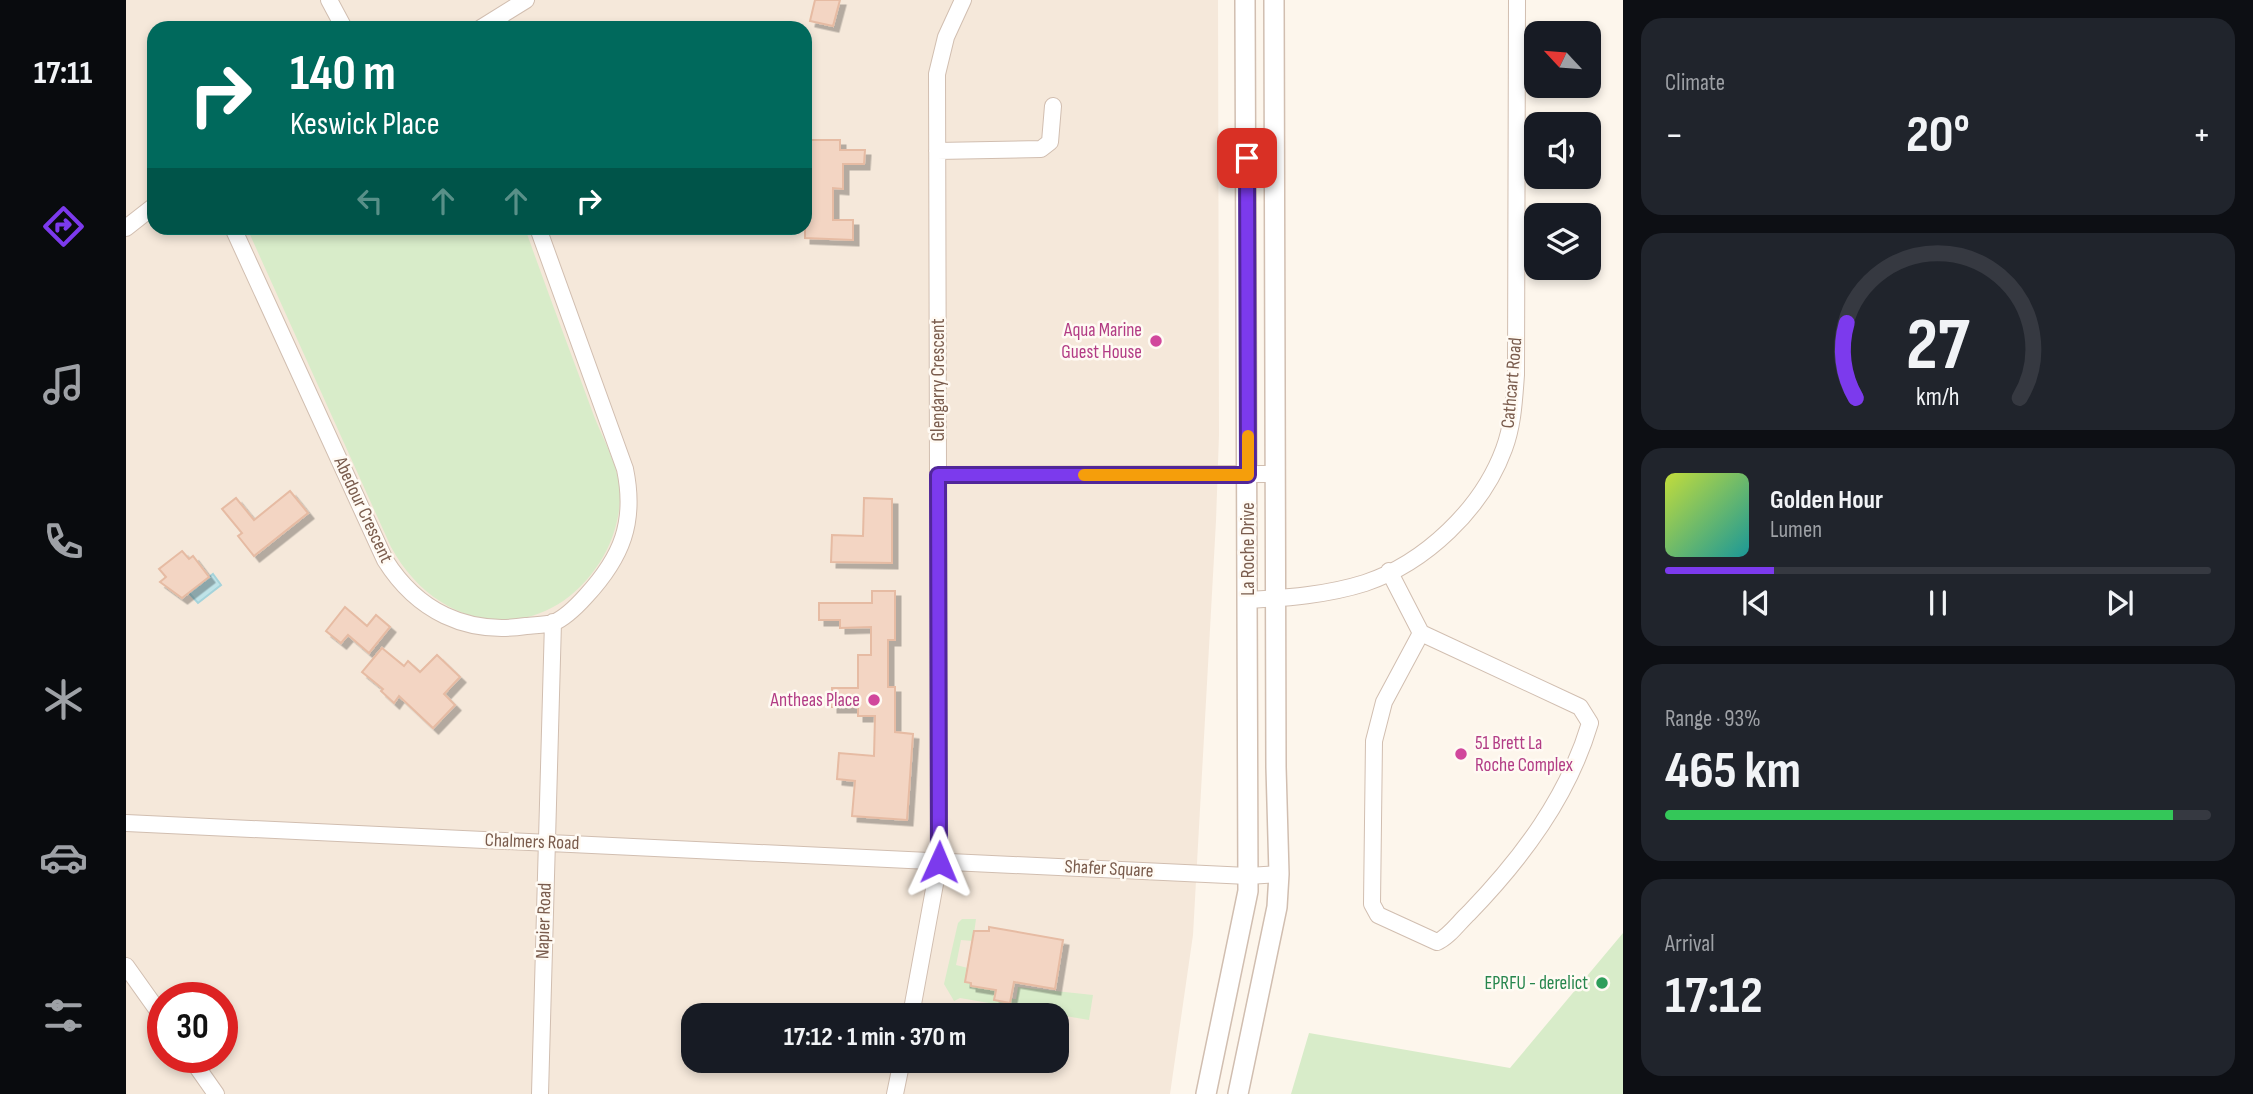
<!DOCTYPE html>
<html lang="en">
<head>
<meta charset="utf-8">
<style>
  body { margin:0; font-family:"Sofia Sans Condensed",sans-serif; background:#20242c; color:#f1f3f6; height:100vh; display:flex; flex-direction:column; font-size:26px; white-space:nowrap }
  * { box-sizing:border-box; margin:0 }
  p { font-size:23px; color:#9ea1a6 }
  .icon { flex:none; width:38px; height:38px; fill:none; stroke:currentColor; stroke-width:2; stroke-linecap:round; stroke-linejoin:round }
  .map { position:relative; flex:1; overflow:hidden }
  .side { display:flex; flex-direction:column; gap:18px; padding:18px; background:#0d0f14; width:630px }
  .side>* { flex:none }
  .banner { position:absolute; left:21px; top:21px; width:665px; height:214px; border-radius:21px; box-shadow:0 4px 10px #0003; background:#00695c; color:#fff; overflow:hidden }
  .needle { width:46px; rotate:296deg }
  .buttons { position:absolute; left:1398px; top:21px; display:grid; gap:14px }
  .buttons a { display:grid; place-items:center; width:77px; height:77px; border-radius:14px; background:#171b24; box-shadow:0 4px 10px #0003; font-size:35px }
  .speed { position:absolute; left:21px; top:982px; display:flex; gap:14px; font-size:35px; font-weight:700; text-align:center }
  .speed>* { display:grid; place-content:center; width:91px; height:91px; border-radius:50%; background:#171b24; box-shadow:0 4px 10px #0003; line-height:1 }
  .speed .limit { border:10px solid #d22; background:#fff; color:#111 }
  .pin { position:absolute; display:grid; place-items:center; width:60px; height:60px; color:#fff; margin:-30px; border-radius:14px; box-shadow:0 4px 10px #0006 }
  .me { position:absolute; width:77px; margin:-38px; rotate:1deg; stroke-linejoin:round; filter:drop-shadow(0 0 5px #0008) }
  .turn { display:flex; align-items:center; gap:24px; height:147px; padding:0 28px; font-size:32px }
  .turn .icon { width:91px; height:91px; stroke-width:2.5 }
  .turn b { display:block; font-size:49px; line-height:60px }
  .lanes { display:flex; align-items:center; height:66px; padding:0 28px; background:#0003; justify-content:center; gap:35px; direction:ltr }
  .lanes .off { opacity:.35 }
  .big { font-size:52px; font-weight:700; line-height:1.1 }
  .side .widget { flex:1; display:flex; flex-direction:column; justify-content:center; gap:10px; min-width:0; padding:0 24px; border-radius:21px; background:#20242c }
  .side .dial { align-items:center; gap:0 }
  .dial svg { height:182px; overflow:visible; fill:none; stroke:#363941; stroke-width:7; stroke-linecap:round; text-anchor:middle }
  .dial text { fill:#f1f3f6; stroke:none }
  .song { display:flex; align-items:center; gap:21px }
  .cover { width:84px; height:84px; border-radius:10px; background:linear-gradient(135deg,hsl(70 70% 55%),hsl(180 70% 35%)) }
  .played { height:7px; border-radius:4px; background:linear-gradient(90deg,#7c3aed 20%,#363941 20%) }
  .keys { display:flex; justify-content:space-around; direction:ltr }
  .heat { display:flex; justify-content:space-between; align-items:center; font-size:38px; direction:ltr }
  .charge { height:10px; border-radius:5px; background:linear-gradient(90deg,#34c759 93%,#363941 0) }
  .trip { position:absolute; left:555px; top:1003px; width:388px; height:70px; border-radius:21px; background:#171b24; box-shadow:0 4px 10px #0003; font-weight:700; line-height:70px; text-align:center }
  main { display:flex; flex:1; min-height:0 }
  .menu { display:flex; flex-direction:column; width:126px; justify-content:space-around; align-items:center; background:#090b0e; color:#9ea1a6 }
  .menu .icon { width:49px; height:49px }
  .menu .active { color:#7c3aed }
  .menu b { font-size:32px; color:#f1f3f6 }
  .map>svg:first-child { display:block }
  .residential { fill:#f5e8da; fill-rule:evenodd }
  .green { fill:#d8ecc9 }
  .water { fill:#bfe3e8; stroke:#a5d3da; stroke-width:2 }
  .building { fill:#f3d5c3; stroke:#e6bba3; stroke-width:2; filter:url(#shadow) }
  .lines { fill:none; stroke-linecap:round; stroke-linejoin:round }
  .minor-casing { stroke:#d1beb0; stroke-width:18 }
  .tertiary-casing { stroke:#d1beb0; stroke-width:22 }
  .minor { stroke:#fff; stroke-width:16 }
  .tertiary { stroke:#fff; stroke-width:19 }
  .route-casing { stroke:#51269a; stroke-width:18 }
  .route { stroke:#7c3aed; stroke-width:12 }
  .slow { stroke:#f59e0b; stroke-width:12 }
  .hotel-dot { fill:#d1479c; stroke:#fffaf3; stroke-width:2.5 }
  .leisure-dot { fill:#2e9e5b; stroke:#fffaf3; stroke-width:2.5 }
  .labels { text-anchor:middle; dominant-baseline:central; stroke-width:5; stroke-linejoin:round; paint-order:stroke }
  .hotel-label { font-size:19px; fill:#b23c85; stroke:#fffaf3; text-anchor:end }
  .street-label { font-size:19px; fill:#7a5c4d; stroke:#fffaf3 }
  .leisure-label { font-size:19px; fill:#27864d; stroke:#fffaf3; text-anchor:end }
</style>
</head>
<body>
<main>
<nav class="menu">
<b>17:11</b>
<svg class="icon active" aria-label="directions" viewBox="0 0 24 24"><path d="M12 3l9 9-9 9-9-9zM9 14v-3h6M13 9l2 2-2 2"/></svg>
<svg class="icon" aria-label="music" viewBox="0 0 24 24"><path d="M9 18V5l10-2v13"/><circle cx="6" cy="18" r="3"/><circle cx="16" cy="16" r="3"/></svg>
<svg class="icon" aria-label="phone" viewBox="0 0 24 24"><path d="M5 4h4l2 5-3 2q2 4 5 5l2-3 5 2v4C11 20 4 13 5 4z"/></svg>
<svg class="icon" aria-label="climate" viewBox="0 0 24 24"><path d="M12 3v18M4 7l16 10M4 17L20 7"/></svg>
<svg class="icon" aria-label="car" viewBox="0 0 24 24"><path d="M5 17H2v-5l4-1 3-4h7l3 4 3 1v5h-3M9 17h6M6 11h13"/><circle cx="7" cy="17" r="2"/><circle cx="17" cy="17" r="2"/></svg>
<svg class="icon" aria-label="filters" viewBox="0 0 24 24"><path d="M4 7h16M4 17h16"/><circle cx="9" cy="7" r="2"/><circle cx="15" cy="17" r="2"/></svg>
</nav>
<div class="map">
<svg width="1497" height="1094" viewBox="0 0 1497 1094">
  <defs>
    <filter id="shadow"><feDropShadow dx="5.5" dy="5.5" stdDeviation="0" flood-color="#0004"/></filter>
  </defs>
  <rect width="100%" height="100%" fill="#fdf6ec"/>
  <!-- residential -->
  <path class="residential" d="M 0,0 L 1092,0 L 1093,435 L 1090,521 L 1067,935 L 1044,1094 L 0,1094 ZM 28,28 L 679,28 L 679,228 L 28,228 ZM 37,998 L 96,998 L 96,1057 L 37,1057 ZM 567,1015 L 931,1015 L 931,1060 L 567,1060 Z"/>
  <!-- green -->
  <path class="green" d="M 121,228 L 399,228 C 421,291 445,353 468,416 C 477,439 493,467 494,491 C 495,515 487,542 474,562 C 418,649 312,634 265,547 Z
    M 836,919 L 850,919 L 847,941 L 835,940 L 830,965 L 842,968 L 846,986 L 870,990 L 884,1003 L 885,999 L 890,999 L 892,987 L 967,995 L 963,1020 L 834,998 L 828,1001 L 818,984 L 832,923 Z
    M 1497,933 L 1497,1094 L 1165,1094 L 1183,1033 L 1384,1068 Z"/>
  <!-- water -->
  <path class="water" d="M 87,574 L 95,585 L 72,603 L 63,593 Z"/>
  <!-- building -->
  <path class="building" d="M 689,0 L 714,0 L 707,26 L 684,21 Z
    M 682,140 L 714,140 L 714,150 L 739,150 L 738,164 L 717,164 L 717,189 L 707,188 L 707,220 L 727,220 L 727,240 L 679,238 L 679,152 L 683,152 Z
    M 164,491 L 182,513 L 128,556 L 112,536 L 116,533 L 96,509 L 110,498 L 128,520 Z
    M 738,498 L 766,499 L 766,563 L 705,562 L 706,535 L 737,536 Z
    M 56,551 L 63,559 L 67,556 L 83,577 L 56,598 L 34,582 L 40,577 L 33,569 Z
    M 746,591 L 769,591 L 769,640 L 762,640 L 762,687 L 769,687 L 769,732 L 787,734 L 781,820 L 726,816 L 729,781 L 711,779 L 713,753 L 748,756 L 749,716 L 732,716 L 732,707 L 706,707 L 706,688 L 732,688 L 732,655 L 745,655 L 745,627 L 714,628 L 714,620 L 693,620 L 693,603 L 746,603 Z
    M 219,607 L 241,626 L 250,615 L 264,627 L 243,653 L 222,635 L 215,643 L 200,631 Z
    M 256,648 L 278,666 L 282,661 L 294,672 L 311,655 L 334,677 L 318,694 L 329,705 L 307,728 L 273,696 L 268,703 L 255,691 L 257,689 L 236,672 Z
    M 863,927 L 937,940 L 929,989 L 888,982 L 884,1003 L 868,1000 L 870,990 L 845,986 L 845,983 L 839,982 L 848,931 L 863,931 Z"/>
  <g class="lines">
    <!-- minor casing -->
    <g class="minor-casing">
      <path id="minor" d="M 203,0 L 218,28
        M 355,28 L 400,0
        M 811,151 L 915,149 L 924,142 L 927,106
        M 0,228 L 28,206
        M 107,228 L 259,560 C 291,611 340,635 400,626 C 408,625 419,625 427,623 C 439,618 451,606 460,596 C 496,557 510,522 499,469 L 412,228
        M 812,475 L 1149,474
        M 1263,571 L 1295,633 L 1454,707 L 1464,723 C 1442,797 1396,858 1343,913 C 1333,922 1323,937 1311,942 L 1252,915 L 1246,904 L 1248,741 L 1258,702 L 1295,633
        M 1122,600 C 1161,598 1201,595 1239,583 C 1299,563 1356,509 1378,449 C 1387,425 1388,401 1390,375 L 1391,0
        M 0,823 L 1122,876 L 1153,874
        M 0,966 L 37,1018
        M 785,1015 L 813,862 L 811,74 L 820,37 L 837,0
        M 64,1057 L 90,1094
        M 414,1094 L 427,622
        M 769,1094 L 776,1060"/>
    </g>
    <!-- tertiary casing -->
    <g class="tertiary-casing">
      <path id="tertiary" d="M 1080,1094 L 1122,891 L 1119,0
        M 1112,1094 L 1151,907 L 1153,874 L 1150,767 L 1148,0"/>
    </g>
    <!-- minor -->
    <use href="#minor" class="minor"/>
    <!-- tertiary -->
    <use href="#tertiary" class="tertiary"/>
  </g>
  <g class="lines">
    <!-- route casing -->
    <g class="route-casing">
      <path id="route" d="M 813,862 L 812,475 L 1122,475 L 1121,158"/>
    </g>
    <!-- route -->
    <use href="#route" class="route"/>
    <!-- slow -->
    <path class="slow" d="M 958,475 L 1122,475 L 1122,436"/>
  </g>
  <!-- markers -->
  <g class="hotel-dot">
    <circle cx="1030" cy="341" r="7"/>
    <circle cx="748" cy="700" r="7"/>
    <circle cx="1335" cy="754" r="7"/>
  </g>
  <circle class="leisure-dot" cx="1476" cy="983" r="7"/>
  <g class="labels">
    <!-- hotel labels -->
    <g class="hotel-label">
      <text x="1016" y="330">Aqua Marine<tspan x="1016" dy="22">Guest House</tspan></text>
      <text x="734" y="700">Antheas Place</text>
      <text x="1349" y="743" text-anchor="start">51 Brett La<tspan x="1349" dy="22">Roche Complex</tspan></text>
    </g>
    <!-- street labels -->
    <g class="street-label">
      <text transform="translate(812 380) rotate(-90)">Glengarry Crescent</text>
      <text transform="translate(1386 383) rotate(-85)">Cathcart Road</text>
      <text transform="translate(237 510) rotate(65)">Abedour Crescent</text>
      <text transform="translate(1122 549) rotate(-90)">La Roche Drive</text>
      <text transform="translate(406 842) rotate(2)">Chalmers Road</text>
      <text transform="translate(983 869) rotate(3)">Shafer Square</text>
      <text transform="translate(418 921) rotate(-88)">Napier Road</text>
    </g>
    <!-- leisure labels -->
    <g class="leisure-label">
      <text x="1462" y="983">EPRFU - derelict</text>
    </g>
  </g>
</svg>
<div class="buttons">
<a><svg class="needle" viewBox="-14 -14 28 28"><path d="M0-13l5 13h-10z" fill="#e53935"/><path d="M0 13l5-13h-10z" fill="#9ea1a6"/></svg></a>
<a><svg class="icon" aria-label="sound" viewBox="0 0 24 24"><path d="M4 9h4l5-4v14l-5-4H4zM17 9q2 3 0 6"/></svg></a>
<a><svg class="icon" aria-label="layers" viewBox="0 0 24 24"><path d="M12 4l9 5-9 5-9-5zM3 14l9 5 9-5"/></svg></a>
</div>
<div class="speed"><div class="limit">30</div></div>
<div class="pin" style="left:1121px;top:158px;background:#d93025"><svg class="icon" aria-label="arrive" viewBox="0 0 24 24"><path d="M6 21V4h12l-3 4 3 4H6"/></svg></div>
<svg class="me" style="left:813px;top:862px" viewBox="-20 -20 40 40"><path d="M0-17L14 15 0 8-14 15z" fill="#7c3aed" stroke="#fff" stroke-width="4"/></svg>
<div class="trip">17:12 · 1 min · 370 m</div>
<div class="banner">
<div class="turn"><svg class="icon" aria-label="right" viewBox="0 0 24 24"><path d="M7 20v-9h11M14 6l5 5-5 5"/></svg><div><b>140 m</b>Keswick Place</div></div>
<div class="lanes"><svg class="icon off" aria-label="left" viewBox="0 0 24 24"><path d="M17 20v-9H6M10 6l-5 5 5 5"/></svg><svg class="icon off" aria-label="ahead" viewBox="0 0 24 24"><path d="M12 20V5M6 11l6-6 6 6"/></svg><svg class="icon off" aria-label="ahead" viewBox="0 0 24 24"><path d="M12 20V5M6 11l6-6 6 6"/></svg><svg class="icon" aria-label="right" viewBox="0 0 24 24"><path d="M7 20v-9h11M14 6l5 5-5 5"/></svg></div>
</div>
</div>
<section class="side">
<div class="widget"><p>Climate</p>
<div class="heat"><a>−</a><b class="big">20°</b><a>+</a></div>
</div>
<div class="widget dial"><svg viewBox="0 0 100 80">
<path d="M14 69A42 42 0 1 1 86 69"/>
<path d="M14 69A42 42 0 0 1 10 36" stroke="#7c3aed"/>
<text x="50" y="56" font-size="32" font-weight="700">27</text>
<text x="50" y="72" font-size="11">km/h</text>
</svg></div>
<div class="widget">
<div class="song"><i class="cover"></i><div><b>Golden Hour</b><p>Lumen</p></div></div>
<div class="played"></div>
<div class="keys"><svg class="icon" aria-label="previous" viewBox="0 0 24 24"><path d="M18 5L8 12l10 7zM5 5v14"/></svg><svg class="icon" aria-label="pause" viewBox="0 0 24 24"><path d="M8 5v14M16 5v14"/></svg><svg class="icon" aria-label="next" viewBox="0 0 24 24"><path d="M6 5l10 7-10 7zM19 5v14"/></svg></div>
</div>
<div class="widget"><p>Range · 93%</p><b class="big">465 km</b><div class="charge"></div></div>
<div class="widget"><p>Arrival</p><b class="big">17:12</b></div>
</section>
</main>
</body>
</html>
